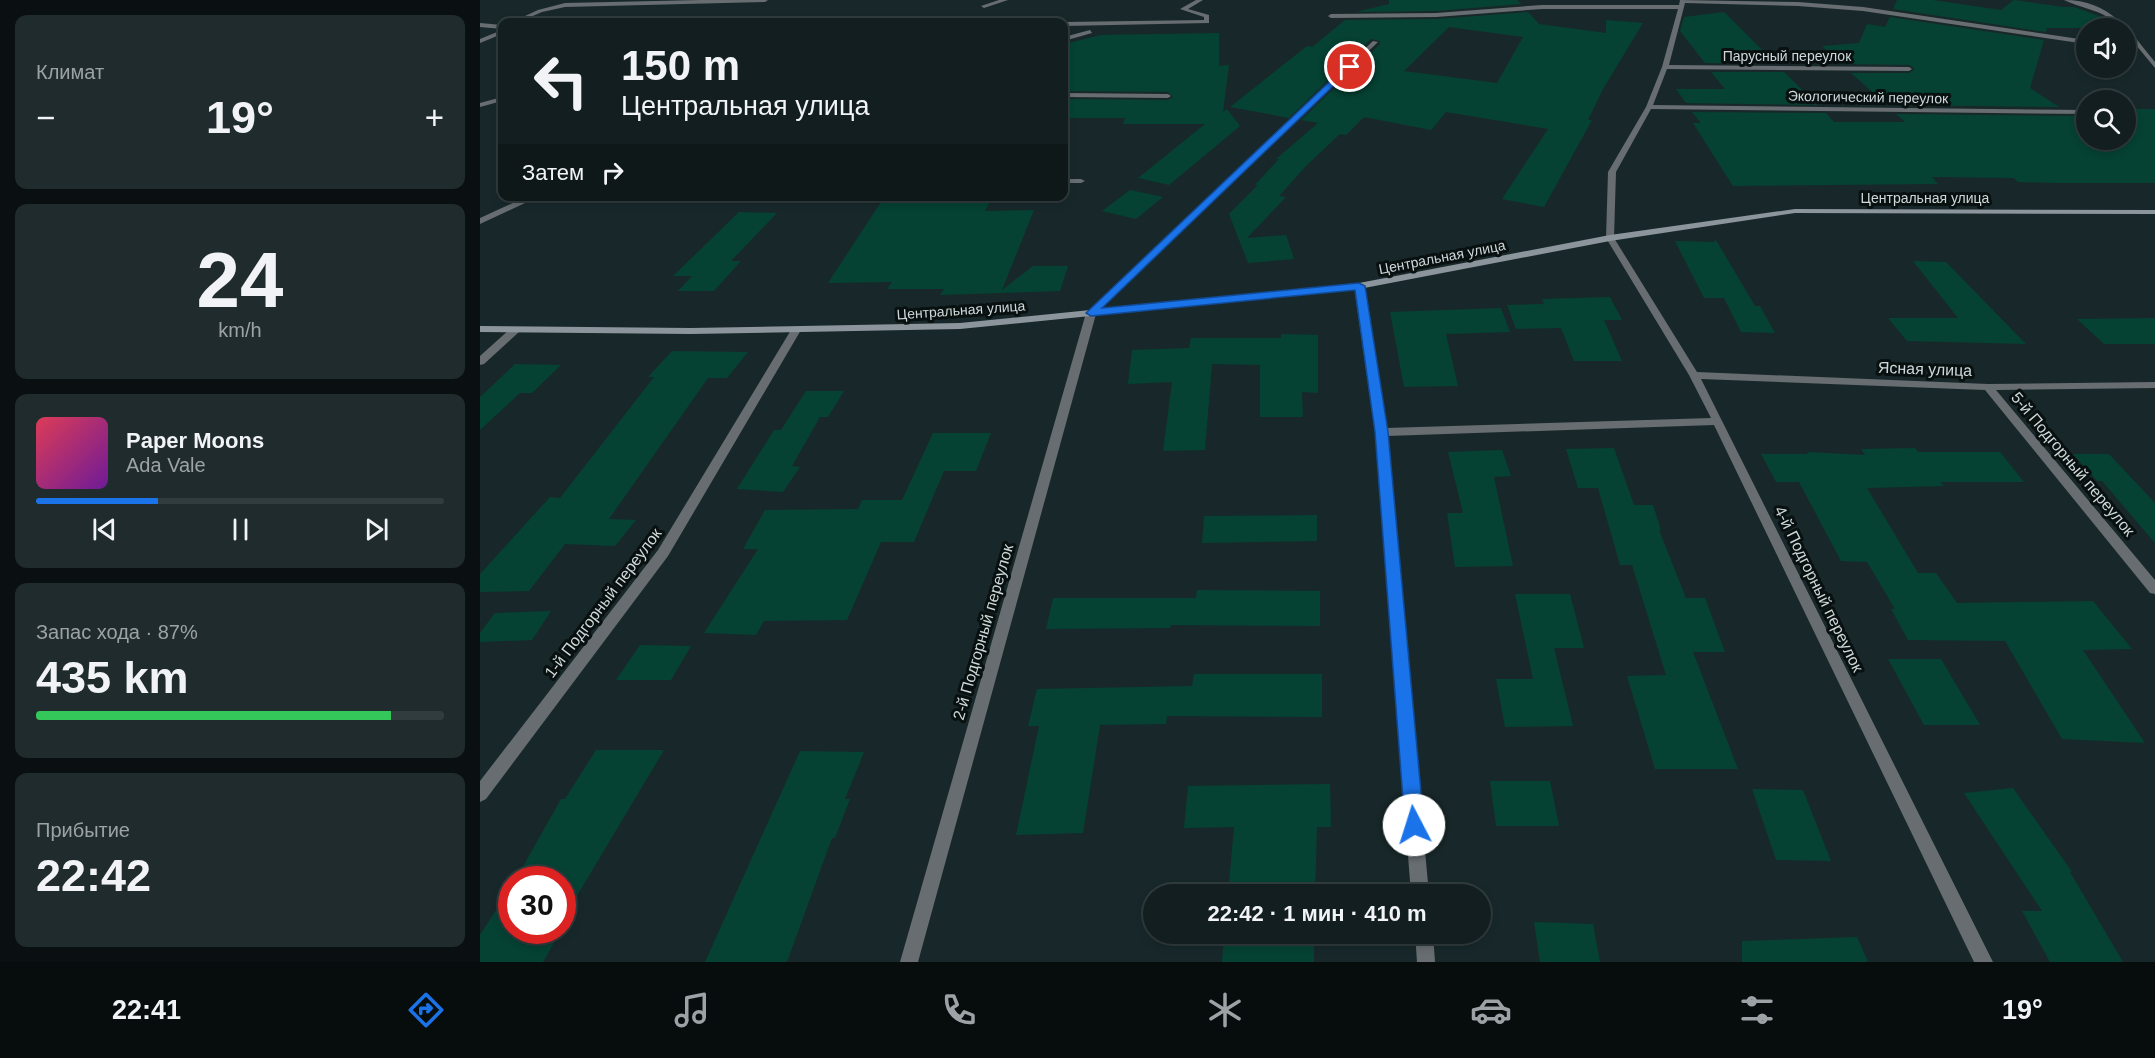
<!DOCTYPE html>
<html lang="ru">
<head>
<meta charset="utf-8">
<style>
  body { margin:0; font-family:Arial,sans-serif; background:#1f2b2d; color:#f1f3f6; height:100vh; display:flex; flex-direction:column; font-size:22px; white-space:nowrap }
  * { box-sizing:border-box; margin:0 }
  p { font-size:20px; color:#9ca2a5 }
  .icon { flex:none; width:33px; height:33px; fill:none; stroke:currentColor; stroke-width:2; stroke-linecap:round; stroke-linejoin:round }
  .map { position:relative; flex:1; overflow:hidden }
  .drawer { display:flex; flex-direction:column; gap:15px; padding:15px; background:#0a1012; width:480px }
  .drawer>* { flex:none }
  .banner { position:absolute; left:18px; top:18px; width:570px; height:183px; border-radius:12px; box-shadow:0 3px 9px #0003,0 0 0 2px #313c3e; background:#121e20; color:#f1f3f6; overflow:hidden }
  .buttons { position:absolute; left:1596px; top:18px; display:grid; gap:12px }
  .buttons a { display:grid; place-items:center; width:60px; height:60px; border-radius:50%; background:#121e20; box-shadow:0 3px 9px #0003,0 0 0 2px #313c3e; font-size:30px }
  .speed { position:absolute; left:18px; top:866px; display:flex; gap:12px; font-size:30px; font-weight:700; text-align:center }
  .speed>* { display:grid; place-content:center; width:78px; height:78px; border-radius:50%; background:#121e20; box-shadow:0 3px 9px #0003,0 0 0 2px #313c3e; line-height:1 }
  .speed .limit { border:9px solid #d22; background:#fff; color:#111 }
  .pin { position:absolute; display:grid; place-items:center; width:51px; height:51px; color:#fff; margin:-26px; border:3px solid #fff; border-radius:50%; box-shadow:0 2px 6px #0007 }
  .me { position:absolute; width:66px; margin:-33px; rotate:355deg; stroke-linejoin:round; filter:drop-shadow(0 0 4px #0008) }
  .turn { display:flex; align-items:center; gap:21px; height:126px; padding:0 24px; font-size:27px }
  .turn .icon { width:78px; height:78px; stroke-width:2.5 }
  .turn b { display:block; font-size:42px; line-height:51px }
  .then { display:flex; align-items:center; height:57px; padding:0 24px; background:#0003; gap:12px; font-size:22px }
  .big { font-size:45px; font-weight:800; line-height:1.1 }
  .drawer .tile { flex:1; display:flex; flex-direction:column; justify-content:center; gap:9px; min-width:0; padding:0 21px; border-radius:12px; background:#1f2b2d }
  .drawer .dial { align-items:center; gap:0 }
  .dial b { font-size:78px; line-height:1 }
  .song { display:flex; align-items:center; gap:18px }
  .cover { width:72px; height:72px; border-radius:9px; background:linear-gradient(135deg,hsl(350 70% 55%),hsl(280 70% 35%)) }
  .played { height:6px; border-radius:3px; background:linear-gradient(90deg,#1a73e8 30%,#313c3e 30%) }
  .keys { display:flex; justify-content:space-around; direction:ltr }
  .heat { display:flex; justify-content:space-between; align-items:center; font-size:33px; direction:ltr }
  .charge { height:9px; border-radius:4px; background:linear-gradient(90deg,#34c759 87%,#313c3e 0) }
  .trip { position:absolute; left:663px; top:884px; width:348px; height:60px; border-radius:30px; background:#121e20; box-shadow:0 3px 9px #0003,0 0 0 2px #313c3e; font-weight:800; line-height:60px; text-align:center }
  .menu { display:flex; height:96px; justify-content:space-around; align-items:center; background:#070c0d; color:#9ca2a5 }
  .menu .icon { width:42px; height:42px }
  .menu .current { color:#1a73e8 }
  .menu b { font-size:27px; color:#f1f3f6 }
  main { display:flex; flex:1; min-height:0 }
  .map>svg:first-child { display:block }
  .building { fill:#054233; fill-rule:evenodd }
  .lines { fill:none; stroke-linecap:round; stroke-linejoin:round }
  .street { fill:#676d71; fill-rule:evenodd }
  .secondary { fill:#8c959c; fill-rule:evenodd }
  .route { fill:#1a73e8; stroke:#114b97; stroke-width:1.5 }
  .labels { text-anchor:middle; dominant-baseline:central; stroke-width:6; stroke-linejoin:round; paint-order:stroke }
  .far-street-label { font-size:14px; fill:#cfd9da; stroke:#091010 }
  .street-label { font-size:16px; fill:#cfd9da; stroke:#091010 }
</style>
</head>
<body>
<main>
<section class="drawer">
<div class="tile"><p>Климат</p>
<div class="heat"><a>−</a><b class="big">19°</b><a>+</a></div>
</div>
<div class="tile dial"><b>24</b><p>km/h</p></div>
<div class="tile">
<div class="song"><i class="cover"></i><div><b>Paper Moons</b><p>Ada Vale</p></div></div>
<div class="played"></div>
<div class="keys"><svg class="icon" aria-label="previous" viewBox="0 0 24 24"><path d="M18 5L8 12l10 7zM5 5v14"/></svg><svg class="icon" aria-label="pause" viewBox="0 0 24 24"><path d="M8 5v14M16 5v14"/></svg><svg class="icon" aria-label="next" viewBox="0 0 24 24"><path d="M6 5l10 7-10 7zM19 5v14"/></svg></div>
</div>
<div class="tile"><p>Запас хода · 87%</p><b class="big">435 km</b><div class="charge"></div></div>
<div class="tile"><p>Прибытие</p><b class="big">22:42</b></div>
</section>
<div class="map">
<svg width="1675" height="962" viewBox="0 0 1675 962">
  <rect width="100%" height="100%" fill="#18282a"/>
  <!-- building -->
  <path class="building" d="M 909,0 L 1037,0 L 1041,4 L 956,11 L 876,12 L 909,4 Z
    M 1417,0 L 1453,0 L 1521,10 L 1534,0 L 1583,7 L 1594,7 L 1627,19 L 1632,23 L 1633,28 L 1567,28 L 1566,32 L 1413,9 Z
    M 1048,12 L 1059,24 L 1126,33 L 1126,20 L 1163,23 L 1123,89 L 1108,120 L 1112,120 L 1064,207 L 1022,199 L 1068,129 L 966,112 L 951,130 L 884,117 L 866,135 L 860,134 L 827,165 L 799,196 L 806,197 L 767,238 L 806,235 L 814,259 L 768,263 L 749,214 L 778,185 L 775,185 L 799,159 L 796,159 L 838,123 L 821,120 L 900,44 L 900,41 L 891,39 L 809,118 L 750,107 L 827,46 L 832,47 L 865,20 L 956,19 ZM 969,27 L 1043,37 L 1017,83 L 924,71 Z
    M 1244,12 L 1296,64 L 1225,63 L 1200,31 L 1204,17 Z
    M 1410,17 L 1564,40 L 1550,88 L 1579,107 L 1407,105 L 1371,73 L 1429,73 L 1434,70 L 1433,67 L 1429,65 L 1361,64 L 1342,46 L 1379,43 L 1387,24 L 1405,27 Z
    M 739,33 L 739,66 L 749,65 L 743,112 L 747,109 L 760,126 L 689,185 L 658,178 L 725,124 L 643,124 L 645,118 L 584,118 L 584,99 L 688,100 L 693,97 L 688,92 L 584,91 L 584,44 L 621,35 Z
    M 1231,72 L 1304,72 L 1337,105 L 1206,103 L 1196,89 L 1245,89 Z
    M 1646,109 L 1675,109 L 1675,183 L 1578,183 L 1538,182 L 1534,178 L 1452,177 L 1458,184 L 1253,186 L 1213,123 L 1221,123 L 1212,112 L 1346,113 L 1354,122 L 1425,122 L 1416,114 L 1606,116 L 1606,140 L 1646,140 Z
    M 650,190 L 683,197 L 656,219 L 622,211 Z
    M 401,202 L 510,202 L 505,211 L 554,210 L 522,290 L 553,266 L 588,266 L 580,291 L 460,295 L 464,289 L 407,289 L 412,282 L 348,283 Z
    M 259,212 L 297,213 L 251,261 L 261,261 L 234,291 L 198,291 L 212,276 L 193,276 Z
    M 1236,240 L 1275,306 L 1280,306 L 1295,333 L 1261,332 L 1244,298 L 1224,298 L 1195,241 L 1233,242 Z
    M 1433,261 L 1466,262 L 1546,344 L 1427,341 L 1408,318 L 1478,318 Z
    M 1130,297 L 1142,320 L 1124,320 L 1142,361 L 1094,361 L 1081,328 L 1036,329 L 1027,305 L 1064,304 L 1062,299 Z
    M 1021,308 L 1030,332 L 966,334 L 978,386 L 924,387 L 910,312 Z
    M 1675,318 L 1675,344 L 1624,344 L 1597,319 Z
    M 801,334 L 838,335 L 838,393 L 822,392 L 823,417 L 780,417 L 780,365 L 732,364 L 725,450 L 683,451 L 692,382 L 648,384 L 652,350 L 709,348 L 711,338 L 801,338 Z
    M 192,351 L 268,352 L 247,378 L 228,378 L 129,519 L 156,520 L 135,546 L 85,544 L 49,591 L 0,592 L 0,574 L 70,497 L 80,498 L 174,377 L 168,377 Z
    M 35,364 L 81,365 L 52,393 L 40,393 L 0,430 L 0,397 Z
    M 326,391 L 364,391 L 348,417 L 340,417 L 312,466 L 320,467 L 303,492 L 257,489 L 294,430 L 301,430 Z
    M 453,433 L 511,433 L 496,471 L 464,471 L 434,542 L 401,542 L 367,620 L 284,621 L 276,635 L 224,633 L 278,549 L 263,549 L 285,510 L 378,509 L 382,500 L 422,500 Z
    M 1134,448 L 1154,505 L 1173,505 L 1181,530 L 1179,530 L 1206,598 L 1225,598 L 1245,652 L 1213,652 L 1258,769 L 1175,769 L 1147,676 L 1186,675 L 1152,565 L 1140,565 L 1118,488 L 1098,488 L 1086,449 Z
    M 1435,448 L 1438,452 L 1520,452 L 1544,482 L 1460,482 L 1464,486 L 1387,488 L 1438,573 L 1456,573 L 1477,603 L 1613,601 L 1652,649 L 1603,650 L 1665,743 L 1582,739 L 1525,641 L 1428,640 L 1411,609 L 1415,609 L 1387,562 L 1361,561 L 1319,482 L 1296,482 L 1281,454 L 1328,454 L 1327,452 L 1385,455 L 1381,449 Z
    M 1022,450 L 1031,476 L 1014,477 L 1033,566 L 975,567 L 967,513 L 983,513 L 968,452 Z
    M 1593,454 L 1629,454 L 1675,503 L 1675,543 L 1622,481 L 1617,481 Z
    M 837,515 L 837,541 L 722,543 L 724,516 Z
    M 717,590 L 840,591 L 840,626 L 691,625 L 690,628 L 566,629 L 573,598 L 716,598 Z
    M 1035,594 L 1090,594 L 1104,648 L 1074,648 L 1093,726 L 1025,727 L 1016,679 L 1053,679 Z
    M 71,611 L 52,640 L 0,642 L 0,633 L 15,613 Z
    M 160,645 L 211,646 L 191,680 L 136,680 Z
    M 1408,659 L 1461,659 L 1500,725 L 1444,725 Z
    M 714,674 L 842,674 L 842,717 L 687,716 L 686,724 L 620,725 L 603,833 L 536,835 L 559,726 L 548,726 L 557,689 L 712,686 Z
    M 116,750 L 184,750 L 82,921 L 82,879 L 36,879 L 81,799 L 85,799 Z
    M 320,751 L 384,752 L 365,799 L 370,799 L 355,838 L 352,838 L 307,962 L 225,962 Z
    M 1010,781 L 1070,781 L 1079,826 L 1016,826 Z
    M 850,784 L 851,827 L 837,827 L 835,894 L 748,894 L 754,827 L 704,828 L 708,786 Z
    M 1533,788 L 1592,872 L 1590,872 L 1643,962 L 1570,962 L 1542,911 L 1562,911 L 1484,793 Z
    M 1272,789 L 1323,790 L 1351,861 L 1296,860 Z
    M 32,885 L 32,936 L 78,936 L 63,962 L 0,962 L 0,935 Z
    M 1054,922 L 1113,924 L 1120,962 L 1060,962 Z
    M 744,933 L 834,933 L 834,962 L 742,962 Z
    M 1377,937 L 1388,962 L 1262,962 L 1262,941 Z"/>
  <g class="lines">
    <!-- street -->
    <path class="street" d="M 220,0 L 288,0 L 285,2 L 85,7 L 62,12 L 39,22 L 32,22 L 58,10 L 85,3 Z
      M 519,0 L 528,0 L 504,8 L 501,6 Z
      M 716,0 L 723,0 L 708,9 L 729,15 L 729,23 L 584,26 L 584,22 L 724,20 L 724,17 L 700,9 Z
      M 1200,0 L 1318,2 L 1383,7 L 1606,40 L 1606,44 L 1383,11 L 1318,6 L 1205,3 L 1189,65 L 1429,67 L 1432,69 L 1429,71 L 1187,69 L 1173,105 L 1606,110 L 1606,114 L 1171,109 L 1136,172 L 1134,238 L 1217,372 L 1508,384 L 1675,382 L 1675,388 L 1516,390 L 1675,580 L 1675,594 L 1670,593 L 1505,390 L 1221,379 L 1513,962 L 1494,962 L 1234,425 L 907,436 L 949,894 L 931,894 L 895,432 L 874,286 L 879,283 L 884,286 L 906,428 L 1231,418 L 1209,375 L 1126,238 L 1128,172 L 1166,107 L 1182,67 L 1198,9 L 1062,9 L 956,17 L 851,18 L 848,16 L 851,14 L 956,13 L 1062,5 L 1199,5 Z
      M 1584,0 C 1630,0 1649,30 1675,62 L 1675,68 L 1646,33 L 1646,28 L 1641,28 C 1625,10 1605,10 1584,0 Z
      M 0,23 L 22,25 L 22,29 L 0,27 Z
      M 22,30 L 22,34 L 0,43 L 0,39 Z
      M 610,30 L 612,33 L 584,41 L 584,37 Z
      M 893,41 L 898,42 L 616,314 L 438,962 L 420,962 L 606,313 Z
      M 584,93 L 688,94 L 691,96 L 688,98 L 584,97 Z
      M 22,97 L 22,101 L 0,107 L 0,103 Z
      M 584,179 L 601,179 L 605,181 L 601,183 L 584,183 Z
      M 48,196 L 60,196 L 0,224 L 0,218 Z
      M 35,327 L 40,330 L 39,332 L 4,364 L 0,365 L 0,356 L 31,328 Z
      M 316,327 L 321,330 L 188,556 L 6,799 L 0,802 L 0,781 L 178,550 L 311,330 Z
      M 935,933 L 953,933 L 955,962 L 937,962 Z"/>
    <!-- secondary -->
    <path class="secondary" d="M 1315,209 L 1675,210 L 1675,214 L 1315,213 L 1130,241 L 879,289 L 480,329 L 211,334 L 0,332 L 0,326 L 211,328 L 480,323 L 879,283 L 1130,235 Z"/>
  </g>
  <!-- route -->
  <path class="route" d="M 867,65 L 873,67 L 622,308 L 879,283 L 885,286 L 908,432 L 944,825 L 941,831 L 934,834 L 928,831 L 925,825 L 895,432 L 875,290 L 611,316 L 606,313 Z"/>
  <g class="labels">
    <!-- far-street labels -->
    <g class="far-street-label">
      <text x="1307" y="56">Парусный переулок</text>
      <text transform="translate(1388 97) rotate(1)">Экологический переулок</text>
      <text x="1445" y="198">Центральная улица</text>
      <text transform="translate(962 257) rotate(-11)">Центральная улица</text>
      <text transform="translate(481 310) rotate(-4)">Центральная улица</text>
    </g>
    <!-- street labels -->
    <g class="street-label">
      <text transform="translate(1445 369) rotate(2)">Ясная улица</text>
      <text transform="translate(1593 464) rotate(50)">5-й Подгорный переулок</text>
      <text transform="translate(1339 589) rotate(64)">4-й Подгорный переулок</text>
      <text transform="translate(123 603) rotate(-53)">1-й Подгорный переулок</text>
      <text transform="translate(503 632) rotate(-74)">2-й Подгорный переулок</text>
    </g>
  </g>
</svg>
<div class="buttons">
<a><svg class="icon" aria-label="sound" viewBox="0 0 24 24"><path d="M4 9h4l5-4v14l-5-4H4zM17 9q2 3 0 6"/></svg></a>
<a><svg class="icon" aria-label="search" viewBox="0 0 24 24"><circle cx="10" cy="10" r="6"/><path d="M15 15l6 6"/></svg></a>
</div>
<div class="speed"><div class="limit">30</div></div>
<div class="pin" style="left:870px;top:67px;background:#d93025"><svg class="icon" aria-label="arrive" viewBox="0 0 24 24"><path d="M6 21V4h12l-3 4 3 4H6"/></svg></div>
<svg class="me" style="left:934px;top:825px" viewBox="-20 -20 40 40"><circle r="19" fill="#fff"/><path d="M0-13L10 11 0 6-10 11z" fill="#1a73e8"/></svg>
<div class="trip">22:42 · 1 мин · 410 m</div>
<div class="banner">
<div class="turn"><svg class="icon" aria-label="left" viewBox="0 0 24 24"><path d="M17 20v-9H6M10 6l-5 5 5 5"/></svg><div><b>150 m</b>Центральная улица</div></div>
<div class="then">Затем<svg class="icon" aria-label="right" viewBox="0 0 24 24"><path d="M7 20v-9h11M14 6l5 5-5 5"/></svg></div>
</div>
</div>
</main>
<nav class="menu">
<b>22:41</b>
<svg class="icon current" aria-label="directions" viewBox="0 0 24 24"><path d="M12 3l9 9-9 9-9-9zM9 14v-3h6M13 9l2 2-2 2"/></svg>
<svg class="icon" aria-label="music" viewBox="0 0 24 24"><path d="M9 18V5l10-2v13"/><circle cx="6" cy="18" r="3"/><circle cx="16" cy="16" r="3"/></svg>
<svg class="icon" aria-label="phone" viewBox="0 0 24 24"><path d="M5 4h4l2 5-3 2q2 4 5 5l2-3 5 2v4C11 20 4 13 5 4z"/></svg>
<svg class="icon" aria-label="climate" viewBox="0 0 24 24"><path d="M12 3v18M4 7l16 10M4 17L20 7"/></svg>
<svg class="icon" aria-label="car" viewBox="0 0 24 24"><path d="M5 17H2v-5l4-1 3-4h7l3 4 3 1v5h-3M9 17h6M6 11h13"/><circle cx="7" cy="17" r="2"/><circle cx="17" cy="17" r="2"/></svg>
<svg class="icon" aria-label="filters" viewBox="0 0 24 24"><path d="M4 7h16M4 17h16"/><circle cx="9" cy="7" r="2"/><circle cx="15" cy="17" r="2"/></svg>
<b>19°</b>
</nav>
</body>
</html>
